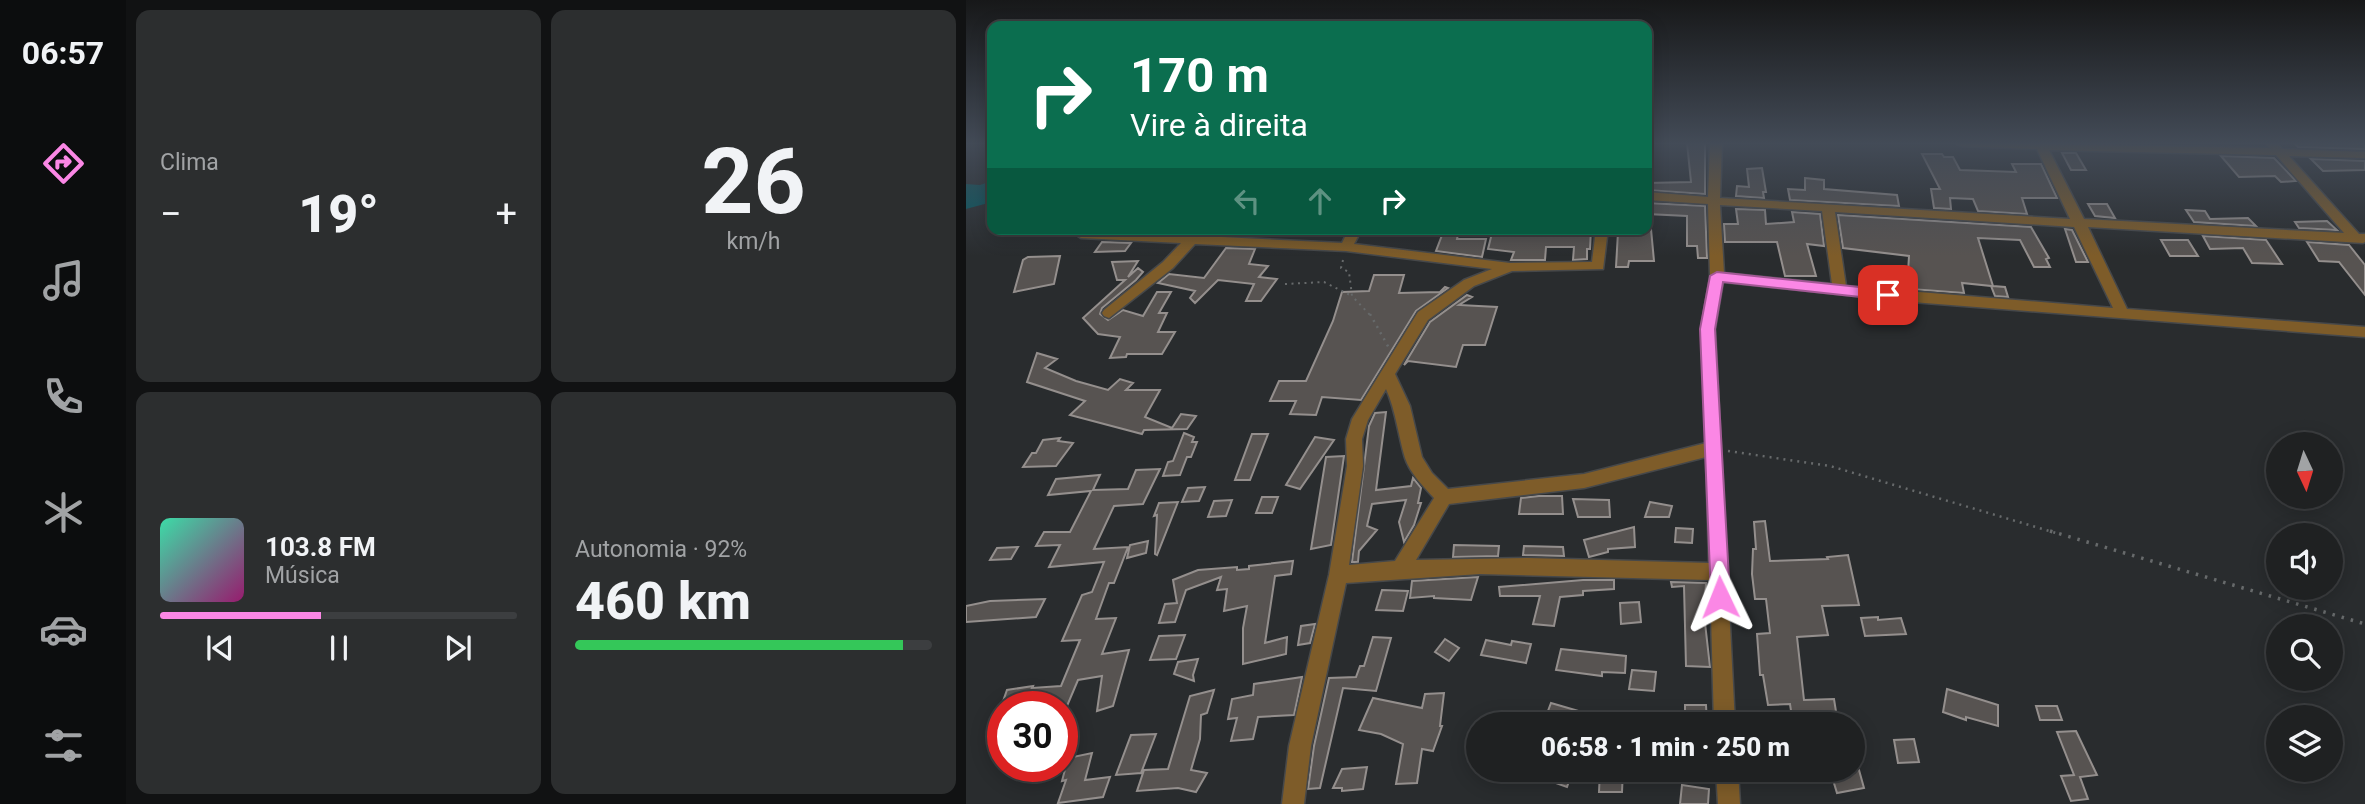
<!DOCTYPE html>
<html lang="pt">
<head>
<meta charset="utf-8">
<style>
  body { margin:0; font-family:Roboto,sans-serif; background:#2c2e2f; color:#f1f3f6; height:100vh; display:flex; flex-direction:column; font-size:26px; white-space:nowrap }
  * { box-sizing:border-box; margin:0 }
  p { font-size:23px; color:#a1a3a5 }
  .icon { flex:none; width:38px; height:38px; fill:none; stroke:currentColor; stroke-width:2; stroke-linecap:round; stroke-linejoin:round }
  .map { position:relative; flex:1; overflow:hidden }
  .panel { display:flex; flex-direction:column; gap:10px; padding:10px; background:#111213; width:840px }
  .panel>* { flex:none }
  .top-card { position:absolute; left:21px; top:21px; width:665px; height:214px; border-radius:14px; box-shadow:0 4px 18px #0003,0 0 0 2px #3c3e40; background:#0b6e4f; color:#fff; overflow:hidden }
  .needle { width:46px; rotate:176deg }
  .controls { position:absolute; left:1300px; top:432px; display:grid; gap:14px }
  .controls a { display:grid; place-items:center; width:77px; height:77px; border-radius:50%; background:#1f2122; box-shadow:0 4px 18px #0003,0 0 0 2px #3c3e40; font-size:35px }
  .speed { position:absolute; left:21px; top:691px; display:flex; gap:14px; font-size:35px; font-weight:700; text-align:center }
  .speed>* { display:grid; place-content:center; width:91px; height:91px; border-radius:50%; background:#1f2122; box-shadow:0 4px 18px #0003,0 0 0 2px #3c3e40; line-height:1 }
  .speed .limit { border:10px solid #d22; background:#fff; color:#111 }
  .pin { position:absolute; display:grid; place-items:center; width:60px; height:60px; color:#fff; margin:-30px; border-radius:14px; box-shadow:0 4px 10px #0006 }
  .me { position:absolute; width:77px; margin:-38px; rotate:358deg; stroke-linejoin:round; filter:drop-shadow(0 0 5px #0008) }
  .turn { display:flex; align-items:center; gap:24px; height:147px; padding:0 28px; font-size:32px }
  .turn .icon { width:91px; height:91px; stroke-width:2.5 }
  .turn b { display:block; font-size:49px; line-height:60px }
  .lanes { display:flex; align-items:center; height:66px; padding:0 28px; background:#0003; justify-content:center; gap:35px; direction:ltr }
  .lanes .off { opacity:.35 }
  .big { font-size:52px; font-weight:800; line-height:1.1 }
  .panel .tile { flex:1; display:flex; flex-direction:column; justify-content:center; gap:10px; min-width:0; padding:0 24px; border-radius:14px; background:#2c2e2f }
  .panel .dial { align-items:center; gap:0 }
  .dial b { font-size:91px; line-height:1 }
  .song { display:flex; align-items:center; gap:21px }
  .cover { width:84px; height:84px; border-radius:10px; background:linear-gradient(135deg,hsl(160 70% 55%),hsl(320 70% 35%)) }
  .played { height:7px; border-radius:4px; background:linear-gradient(90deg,#fb87e5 45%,#3c3e40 45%) }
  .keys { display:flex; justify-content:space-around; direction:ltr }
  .heat { display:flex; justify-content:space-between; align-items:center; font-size:38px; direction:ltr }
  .charge { height:10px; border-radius:5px; background:linear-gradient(90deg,#34c759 92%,#3c3e40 0) }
  .panel .tiles { flex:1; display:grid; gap:10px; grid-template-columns:repeat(2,1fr) }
  .trip { position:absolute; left:500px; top:712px; width:399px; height:70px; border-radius:35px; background:#1f2122; box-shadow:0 4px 18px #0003,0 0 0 2px #3c3e40; font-weight:800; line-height:70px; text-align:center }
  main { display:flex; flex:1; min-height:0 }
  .tabs { display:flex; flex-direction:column; width:126px; justify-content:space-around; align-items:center; background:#0c0d0e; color:#a1a3a5 }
  .tabs .icon { width:49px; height:49px }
  .tabs .active { color:#fb87e5 }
  .tabs b { font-size:32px; color:#f1f3f6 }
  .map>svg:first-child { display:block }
  .water { fill:#025a62 }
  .building { fill:#575351; stroke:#948f8d; stroke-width:2 }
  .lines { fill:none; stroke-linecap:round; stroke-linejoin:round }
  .street-casing { stroke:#46484a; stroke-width:3 }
  .path-far2 { stroke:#676a6b; stroke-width:2; stroke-dasharray:2 4.5; stroke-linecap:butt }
  .path-far1 { stroke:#676a6b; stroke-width:2.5; stroke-dasharray:2 5; stroke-linecap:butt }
  .path { stroke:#676a6b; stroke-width:3.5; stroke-dasharray:2.5 7; stroke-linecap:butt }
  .street { fill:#7e5c29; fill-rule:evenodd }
  .route { fill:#fb87e5; stroke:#a35895; stroke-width:2 }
</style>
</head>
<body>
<main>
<nav class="tabs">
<b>06:57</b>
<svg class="icon active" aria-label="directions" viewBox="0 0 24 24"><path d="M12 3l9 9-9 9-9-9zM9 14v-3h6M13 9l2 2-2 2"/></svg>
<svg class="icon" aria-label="music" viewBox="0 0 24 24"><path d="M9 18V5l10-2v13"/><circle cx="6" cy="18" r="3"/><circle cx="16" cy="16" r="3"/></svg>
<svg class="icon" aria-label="phone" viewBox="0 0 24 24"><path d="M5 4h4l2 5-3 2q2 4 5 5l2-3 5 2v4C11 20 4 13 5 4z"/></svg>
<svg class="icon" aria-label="climate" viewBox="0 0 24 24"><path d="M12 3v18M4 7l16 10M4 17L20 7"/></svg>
<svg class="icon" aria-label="car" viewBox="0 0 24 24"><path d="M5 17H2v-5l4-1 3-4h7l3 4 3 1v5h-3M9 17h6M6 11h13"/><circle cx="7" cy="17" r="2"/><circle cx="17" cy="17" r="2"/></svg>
<svg class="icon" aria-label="filters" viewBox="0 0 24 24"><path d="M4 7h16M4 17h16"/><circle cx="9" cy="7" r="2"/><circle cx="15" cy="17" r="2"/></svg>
</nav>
<section class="panel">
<div class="tiles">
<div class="tile"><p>Clima</p>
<div class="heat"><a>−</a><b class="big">19°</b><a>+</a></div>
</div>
<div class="tile dial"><b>26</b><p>km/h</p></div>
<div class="tile">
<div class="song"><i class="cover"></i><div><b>103.8 FM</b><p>Música</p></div></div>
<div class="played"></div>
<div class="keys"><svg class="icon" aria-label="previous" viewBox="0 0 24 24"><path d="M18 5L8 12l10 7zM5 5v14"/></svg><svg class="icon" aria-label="pause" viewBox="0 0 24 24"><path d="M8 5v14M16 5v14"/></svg><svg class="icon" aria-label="next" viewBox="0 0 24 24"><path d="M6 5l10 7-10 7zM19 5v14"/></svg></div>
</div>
<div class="tile"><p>Autonomia · 92%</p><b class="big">460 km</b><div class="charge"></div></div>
</div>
</section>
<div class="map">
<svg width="1399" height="804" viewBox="0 0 1399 804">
  <rect width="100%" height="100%" fill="#292c2e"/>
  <!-- water -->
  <path class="water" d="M 26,181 L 26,202 L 0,209 L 0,184 L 14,185 Z"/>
  <!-- building -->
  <path class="building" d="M 721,143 L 739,143 L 739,194 L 681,190 L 681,183 L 725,182 Z
    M 1328,143 L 1399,143 L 1399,149 L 1332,147 Z
    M 1096,153 L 1110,153 L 1120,170 L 1105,170 Z
    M 956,154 L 976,154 L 978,157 L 987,157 L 994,170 L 1050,172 L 1046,164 L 1075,164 L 1091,198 L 1056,198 L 1061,214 L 1012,211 L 1007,199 L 984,198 L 985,209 L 968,208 L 965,189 L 974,189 Z
    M 1255,156 L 1308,158 L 1330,181 L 1315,182 L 1309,176 L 1273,177 Z
    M 1345,159 L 1399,161 L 1399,170 L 1357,171 Z
    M 796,168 L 800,192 L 797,192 L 798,198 L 770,196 L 771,186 L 783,187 L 781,169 Z
    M 839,178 L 858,180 L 858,189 L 931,195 L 933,206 L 824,200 L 822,189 L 839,190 Z
    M 681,203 L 739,206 L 741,258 L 732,258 L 731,246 L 721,246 L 721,216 L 681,214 Z
    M 1122,204 L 1141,204 L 1149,218 L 1129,216 Z
    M 770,209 L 799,210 L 800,224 L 828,222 L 826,212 L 854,214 L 858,246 L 841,244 L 850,276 L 819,276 L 811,242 L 759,242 L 758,224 L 772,224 Z
    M 1220,210 L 1239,211 L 1244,219 L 1282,218 L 1290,226 L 1228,222 Z
    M 872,215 L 1065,227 L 1083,258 L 1080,259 L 1084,267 L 1068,267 L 1054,240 L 1012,238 L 1027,286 L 1039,287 L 1042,297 L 1029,296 L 1025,286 L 996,283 L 998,293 L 918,287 L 920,271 L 942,272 L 943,256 L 877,248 Z
    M 1361,221 L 1371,230 L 1333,228 L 1329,222 Z
    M 527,229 L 588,232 L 588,229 L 625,229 L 624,249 L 621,249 L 621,259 L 607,260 L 608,247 L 580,247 L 579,260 L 545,260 L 548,252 L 522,249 Z
    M 662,229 L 685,229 L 688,261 L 663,261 L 662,267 L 650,267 L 652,232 L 662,232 Z
    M 1099,229 L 1106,230 L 1122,262 L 1110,262 Z
    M 478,230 L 493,230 L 491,239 L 520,239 L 516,257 L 470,251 Z
    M 1237,236 L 1300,240 L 1316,264 L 1286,263 L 1277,248 L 1244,249 Z
    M 1195,240 L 1222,240 L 1232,256 L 1204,256 Z
    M 136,242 L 165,243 L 159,251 L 129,252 Z
    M 1341,242 L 1383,245 L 1399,265 L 1399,295 L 1373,262 L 1353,261 Z
    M 260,248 L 289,249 L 283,264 L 302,266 L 293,277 L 311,279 L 295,301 L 280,301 L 288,284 L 252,280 L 229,303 L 224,298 L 229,291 L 192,283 L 203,274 L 238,278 Z
    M 94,256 L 88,284 L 48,292 L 57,260 L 62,257 Z
    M 172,261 L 162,277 L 172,268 L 177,272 L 170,280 L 136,308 L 134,314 L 142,320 L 157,310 L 177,316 L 191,292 L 205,292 L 193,313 L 201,313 L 192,332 L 209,332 L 196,354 L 161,354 L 160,357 L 144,358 L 154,337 L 132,334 L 117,318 L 159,280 L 151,280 L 146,262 Z
    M 408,275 L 438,275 L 433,293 L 474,292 L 479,287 L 482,288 L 450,311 L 395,400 L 356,397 L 350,415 L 324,414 L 330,401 L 304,401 L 313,381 L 340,381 L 367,321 L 376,292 L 403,291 Z
    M 501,295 L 506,297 L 493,305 L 531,307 L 519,345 L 497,345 L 490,367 L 442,361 L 438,365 L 464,322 Z
    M 71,353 L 91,359 L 79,368 L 110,381 L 142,390 L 154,379 L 167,383 L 160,390 L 194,390 L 179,417 L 206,428 L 215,414 L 230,416 L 221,429 L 178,430 L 176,434 L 104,415 L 119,401 L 61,382 Z
    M 420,412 L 410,490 L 445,486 L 447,478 L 455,488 L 452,503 L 455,503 L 448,525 L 438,542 L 433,522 L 440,500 L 406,504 L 401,526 L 411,530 L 393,551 L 392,562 L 386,562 L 403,426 L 409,413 Z
    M 218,433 L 228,437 L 226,442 L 231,442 L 225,457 L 221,457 L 214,475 L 197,476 L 202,462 L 207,461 Z
    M 286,434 L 302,434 L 284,480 L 269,480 Z
    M 349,437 L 368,440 L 334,489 L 320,485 Z
    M 94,438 L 92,441 L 107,443 L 90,466 L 57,467 L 66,453 L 70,453 L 77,440 Z
    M 378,456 L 365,545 L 345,549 L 360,457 Z
    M 194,469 L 177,504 L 148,506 L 128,549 L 162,547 L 148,583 L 143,583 L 130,619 L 150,618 L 136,654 L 163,650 L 147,706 L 131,711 L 136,676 L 112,680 L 101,706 L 35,707 L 41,690 L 67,686 L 66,688 L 95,686 L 114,640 L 96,641 L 116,595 L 126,592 L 138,562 L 83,567 L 94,545 L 70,546 L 78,532 L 104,532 L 125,491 L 82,495 L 90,479 L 134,475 L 127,490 L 162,489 L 170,470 Z
    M 239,487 L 233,501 L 216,502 L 222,488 Z
    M 573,496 L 596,496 L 597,514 L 553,514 L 555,498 Z
    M 296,497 L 312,497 L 306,513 L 290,513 Z
    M 607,499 L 643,500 L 644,517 L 612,517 Z
    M 266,500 L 260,516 L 242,517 L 248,501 Z
    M 212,502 L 191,555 L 189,554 L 191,515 L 188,516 L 193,503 Z
    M 684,502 L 706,506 L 703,517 L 679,517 Z
    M 799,521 L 804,561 L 862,559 L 861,557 L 882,555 L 893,605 L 856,606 L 862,635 L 831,637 L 838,700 L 868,699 L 872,724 L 827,724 L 824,704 L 802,705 L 797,675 L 794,675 L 791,634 L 804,633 L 800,599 L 789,599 L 786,574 L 787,549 L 790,549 L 788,522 Z
    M 668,527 L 669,547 L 642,549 L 642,552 L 623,557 L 618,540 Z
    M 710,528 L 727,529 L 726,543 L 709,542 Z
    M 182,541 L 180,553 L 161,558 L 164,545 Z
    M 488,545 L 533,546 L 532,556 L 487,557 Z
    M 558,546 L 597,547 L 598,556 L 557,555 Z
    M 52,547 L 45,559 L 24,560 L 31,548 Z
    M 327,561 L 325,574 L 309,576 L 299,643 L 321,637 L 320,654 L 277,664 L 277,628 L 281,606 L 258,611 L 261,589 L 251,590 L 255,577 L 220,590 L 209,622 L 193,623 L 199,604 L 211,603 L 207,580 L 232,570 L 271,567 L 271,570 L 283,569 L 283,566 Z
    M 512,577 L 505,600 L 468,598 L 468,596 L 444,598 L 446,581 Z
    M 617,580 L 648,580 L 648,589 L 617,591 L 617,595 L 594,597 L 588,626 L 567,624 L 574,596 L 534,596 L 533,587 Z
    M 705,582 L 740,583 L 738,614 L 744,667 L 720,666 L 718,586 L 706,587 Z
    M 416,590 L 442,591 L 437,611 L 410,610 Z
    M 79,599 L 70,617 L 0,622 L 0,606 L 24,601 Z
    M 673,602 L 675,622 L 655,624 L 654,603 Z
    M 912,617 L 912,620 L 935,618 L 940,634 L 899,636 L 895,618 Z
    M 349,624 L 344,643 L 332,645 L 335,626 Z
    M 219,635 L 210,659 L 184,660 L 193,636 Z
    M 407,637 L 425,638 L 410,691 L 377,688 L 354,788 L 342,789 L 348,746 L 363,678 L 390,677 L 394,666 L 398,666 Z
    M 479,639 L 493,648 L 483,661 L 469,652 Z
    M 520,640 L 545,645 L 546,641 L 565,644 L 560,663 L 515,655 Z
    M 595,649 L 660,656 L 659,673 L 636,672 L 636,676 L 590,670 Z
    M 232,659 L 227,675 L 228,681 L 208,674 L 212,662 Z
    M 666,670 L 690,672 L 688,691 L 663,689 Z
    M 336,677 L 328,715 L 292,717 L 287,739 L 265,741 L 271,718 L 262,719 L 266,699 L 287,695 L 288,684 Z
    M 981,689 L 1032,705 L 1032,726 L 1000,717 L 1000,720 L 977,712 Z
    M 248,690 L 241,713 L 235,715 L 234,739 L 225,770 L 241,773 L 230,792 L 212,788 L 171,791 L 178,770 L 202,769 L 224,696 Z
    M 478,693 L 474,726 L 476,726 L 467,751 L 456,749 L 451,783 L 430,784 L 437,744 L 415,734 L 393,730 L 407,698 L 456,708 L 459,694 Z
    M 585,703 L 647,721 L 647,724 L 577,724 Z
    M 719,705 L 740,705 L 741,724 L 719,724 Z
    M 1070,706 L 1091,706 L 1096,720 L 1074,720 Z
    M 1110,731 L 1131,775 L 1114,777 L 1122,799 L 1105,801 L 1095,776 L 1108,775 L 1091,732 Z
    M 190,734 L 175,773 L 150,775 L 165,735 Z
    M 948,739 L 953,762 L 932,763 L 928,740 Z
    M 126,753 L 119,780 L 144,777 L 137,797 L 92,803 L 100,780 L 96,781 L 102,758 Z
    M 401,767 L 397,789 L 376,791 L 376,788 L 367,788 L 376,769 Z
    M 585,770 L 607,770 L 601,787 L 581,780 Z
    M 634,770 L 657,770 L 656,792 L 633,792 Z
    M 864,770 L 893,770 L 898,788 L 871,793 Z
    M 716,785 L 743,789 L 742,804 L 714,804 Z"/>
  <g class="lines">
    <!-- street casing -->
    <g class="street-casing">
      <path id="street" d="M 744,143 L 756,143 L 754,198 L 1104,219 L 1071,149 L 995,146 L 989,143 L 1304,148 L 1299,143 L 1311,143 L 1316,149 L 1399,152 L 1399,158 L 1323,156 L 1393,234 L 1399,234 L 1399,242 L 1397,243 L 1122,227 L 1161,309 L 1399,327 L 1399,337 L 946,302 L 757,282 L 749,329 L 769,724 L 748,724 L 744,580 L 514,574 L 380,583 L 345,746 L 338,804 L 316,804 L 323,746 L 363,575 L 381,466 L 380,439 L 386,419 L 452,312 L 498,280 L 526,269 L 380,251 L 229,244 L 207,268 L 143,318 L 138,316 L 136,313 L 138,310 L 197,262 L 215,243 L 115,238 L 109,234 L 115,230 L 376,243 L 383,229 L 396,229 L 388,244 L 544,263 L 626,262 L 630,229 L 642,229 L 637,269 L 546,271 L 508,286 L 462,320 L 429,374 L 444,406 L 456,457 L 466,473 L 482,489 L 618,474 L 740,443 L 735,329 L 744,277 L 742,204 L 681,200 L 681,192 L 742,197 ZM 1083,150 L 1310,155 L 1378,233 L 1118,219 ZM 754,205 L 856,211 L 866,284 L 758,273 ZM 869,212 L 1108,227 L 1147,308 L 880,286 ZM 420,389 C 430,411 432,435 439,458 C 444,473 457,486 468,498 L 429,561 L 383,565 L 397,466 L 396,439 L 402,420 ZM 740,457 L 743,563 L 562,558 L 450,560 L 483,504 L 618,488 Z
        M 750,770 L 772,770 L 774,804 L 752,804 Z"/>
    </g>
    <!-- path-far2 -->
    <path class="path-far2" d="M 377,260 L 375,268 L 383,272 L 386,296 L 405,316
      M 319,284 L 358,282 L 386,296"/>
    <!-- path-far1 -->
    <path class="path-far1" d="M 404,314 L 423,348
      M 762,451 L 864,466 L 1090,533"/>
    <!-- path -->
    <path class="path" d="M 1084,531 L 1399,624"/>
    <!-- street -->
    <use href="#street" class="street"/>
  </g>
  <!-- sky -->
  <linearGradient id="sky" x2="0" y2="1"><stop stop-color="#171819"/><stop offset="0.56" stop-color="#434b57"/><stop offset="1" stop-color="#434b57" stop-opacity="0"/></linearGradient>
  <rect width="1399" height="256" fill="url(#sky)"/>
  <!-- route -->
  <path class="route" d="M 751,272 L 922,290 L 929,295 L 922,300 L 757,282 L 749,329 L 764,597 L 761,603 L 754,606 L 747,603 L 745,597 L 734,329 L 744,276 Z"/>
</svg>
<div class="controls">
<a><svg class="needle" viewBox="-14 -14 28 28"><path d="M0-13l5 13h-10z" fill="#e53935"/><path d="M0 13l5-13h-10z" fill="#a1a3a5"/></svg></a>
<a><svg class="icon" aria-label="sound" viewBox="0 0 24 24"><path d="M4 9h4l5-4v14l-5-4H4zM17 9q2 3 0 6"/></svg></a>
<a><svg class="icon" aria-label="search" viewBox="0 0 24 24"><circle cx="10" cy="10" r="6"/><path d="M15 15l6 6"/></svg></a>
<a><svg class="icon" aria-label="layers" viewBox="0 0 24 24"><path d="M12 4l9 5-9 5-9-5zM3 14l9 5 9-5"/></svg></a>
</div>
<div class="speed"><div class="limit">30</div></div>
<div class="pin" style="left:922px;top:295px;background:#d93025"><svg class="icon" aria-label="arrive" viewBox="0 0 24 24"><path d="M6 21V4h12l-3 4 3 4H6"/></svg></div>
<svg class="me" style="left:754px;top:597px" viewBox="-20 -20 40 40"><path d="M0-17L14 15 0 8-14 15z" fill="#fb87e5" stroke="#fff" stroke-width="4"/></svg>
<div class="trip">06:58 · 1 min · 250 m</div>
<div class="top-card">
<div class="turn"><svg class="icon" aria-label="right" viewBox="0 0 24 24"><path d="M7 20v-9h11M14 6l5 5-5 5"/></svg><div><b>170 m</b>Vire à direita</div></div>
<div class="lanes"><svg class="icon off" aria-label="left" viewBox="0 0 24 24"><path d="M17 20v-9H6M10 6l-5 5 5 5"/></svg><svg class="icon off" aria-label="ahead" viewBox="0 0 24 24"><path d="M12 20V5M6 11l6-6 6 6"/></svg><svg class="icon" aria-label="right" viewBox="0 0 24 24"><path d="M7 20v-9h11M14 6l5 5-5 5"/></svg></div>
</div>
</div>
</main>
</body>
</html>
